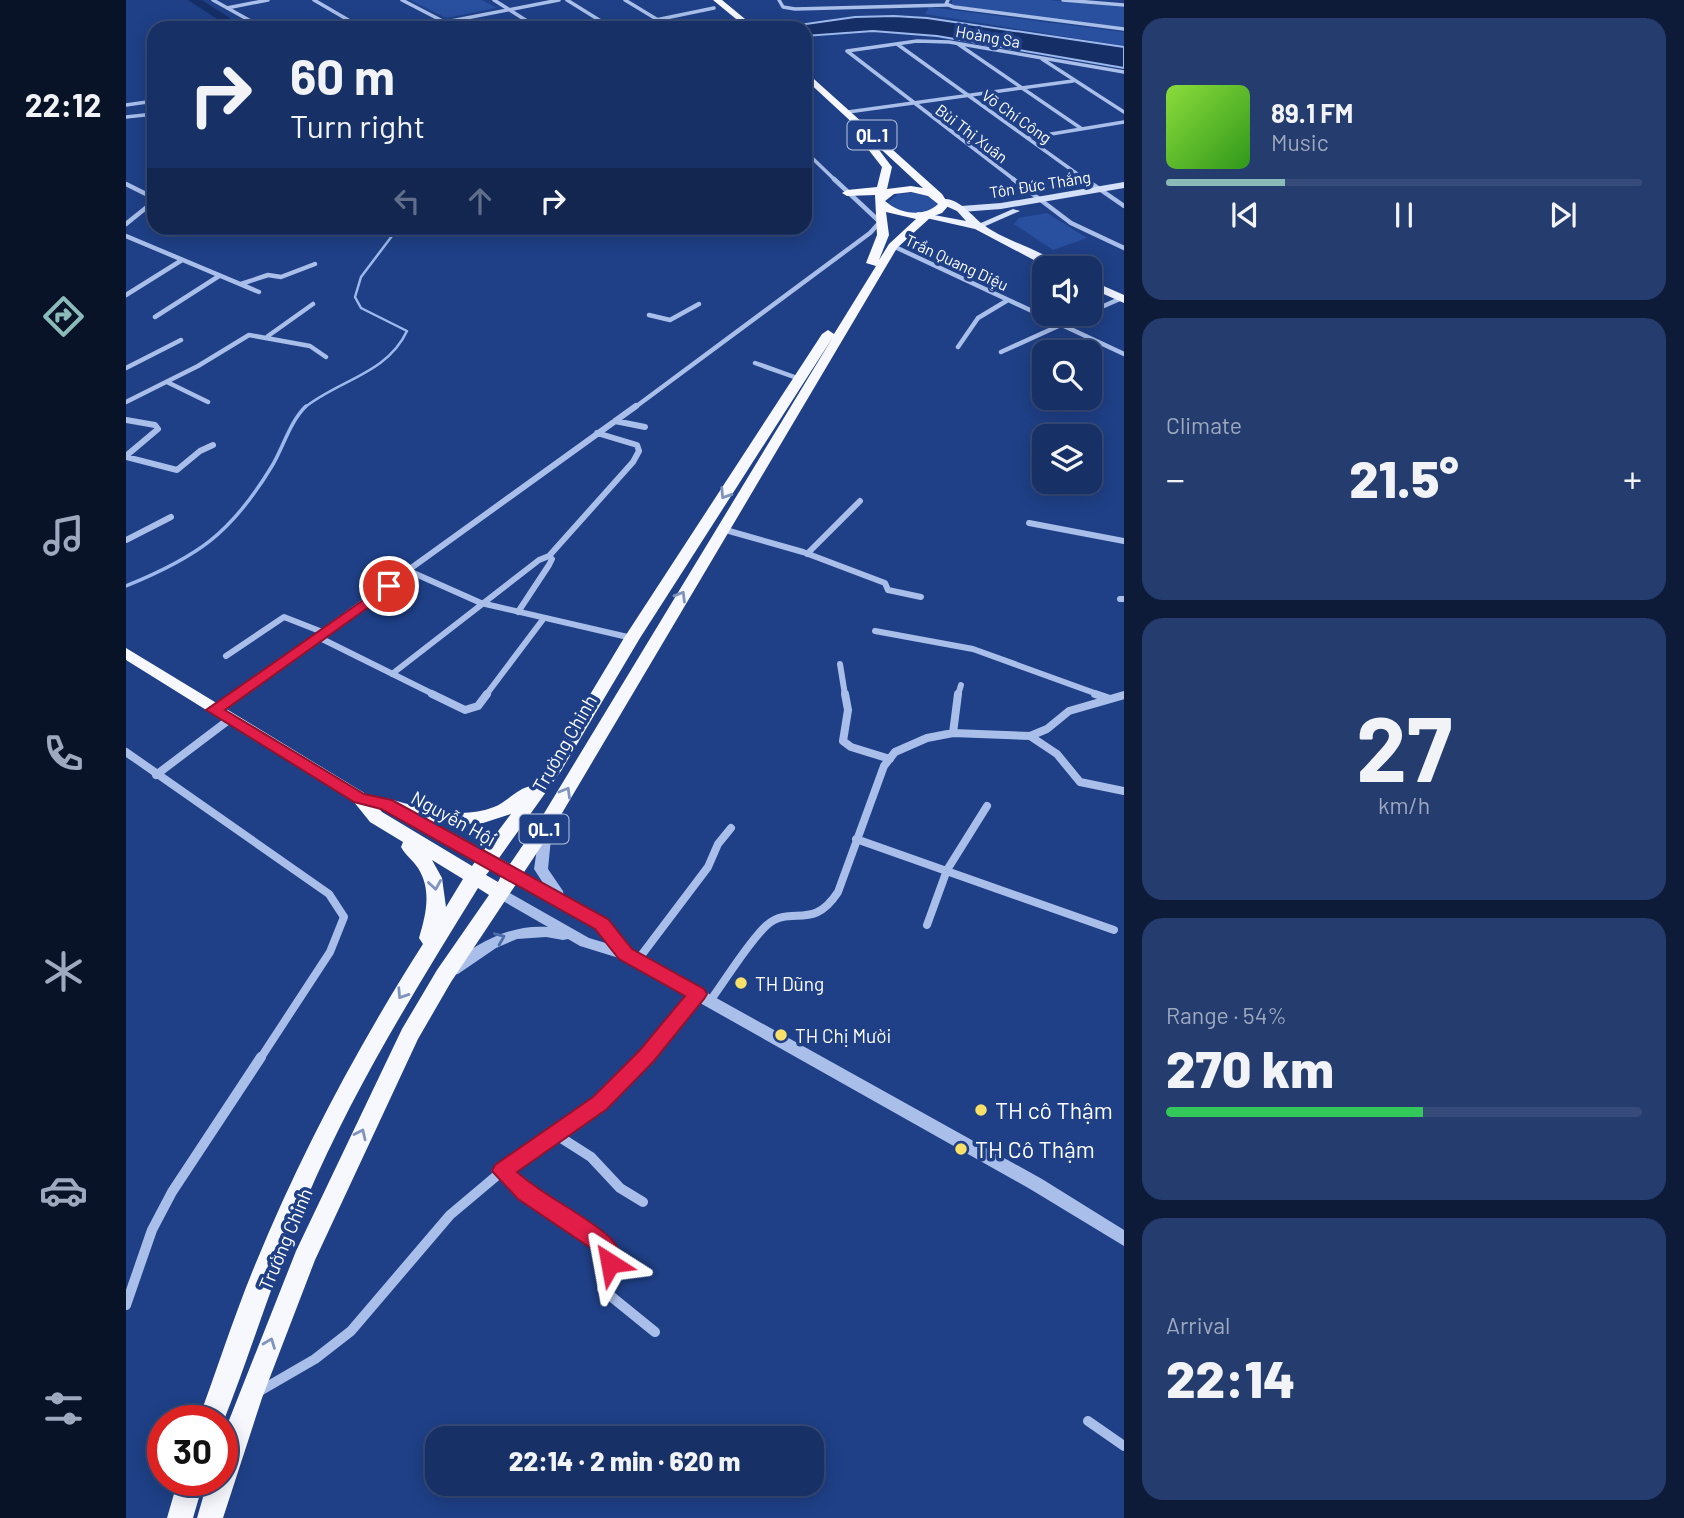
<!DOCTYPE html>
<html lang="en">
<head>
<meta charset="utf-8">
<style>
  body { margin:0; font-family:Barlow,sans-serif; background:#243c6e; color:#f1f3f6; height:100vh; display:flex; flex-direction:column; font-size:26px; white-space:nowrap }
  * { box-sizing:border-box; margin:0 }
  p { font-size:23px; color:#9ea9bf }
  .icon { flex:none; width:38px; height:38px; fill:none; stroke:currentColor; stroke-width:2; stroke-linecap:round; stroke-linejoin:round }
  .map { position:relative; flex:1; overflow:hidden }
  .side { display:flex; flex-direction:column; gap:18px; padding:18px; background:#0d1a38; width:560px }
  .side>* { flex:none }
  .top-card { position:absolute; left:21px; top:21px; width:665px; height:214px; border-radius:21px; box-shadow:0 4px 18px #0003,0 0 0 2px #364b79; background:#173065; color:#f1f3f6; overflow:hidden }
  .tools { position:absolute; left:906px; top:256px; display:grid; gap:14px }
  .tools a { display:grid; place-items:center; width:70px; height:70px; border-radius:14px; background:#173065; box-shadow:0 4px 18px #0003,0 0 0 2px #364b79; font-size:35px }
  .speed { position:absolute; left:21px; top:1405px; display:flex; gap:14px; font-size:35px; font-weight:700; text-align:center }
  .speed>* { display:grid; place-content:center; width:91px; height:91px; border-radius:50%; background:#173065; box-shadow:0 4px 18px #0003,0 0 0 2px #364b79; line-height:1 }
  .speed .limit { border:10px solid #d22; background:#fff; color:#111 }
  .pin { position:absolute; display:grid; place-items:center; width:60px; height:60px; color:#fff; margin:-30px; border:4px solid #fff; border-radius:50%; box-shadow:0 2px 7px #0007 }
  .me { position:absolute; width:77px; margin:-38px; rotate:326deg; stroke-linejoin:round; filter:drop-shadow(0 0 5px #0008) }
  .turn { display:flex; align-items:center; gap:24px; height:147px; padding:0 28px; font-size:32px }
  .turn .icon { width:91px; height:91px; stroke-width:2.5 }
  .turn b { display:block; font-size:49px; line-height:60px }
  .lanes { display:flex; align-items:center; height:66px; padding:0 28px; background:#0003; justify-content:center; gap:35px; direction:ltr }
  .lanes .off { opacity:.35 }
  .big { font-size:52px; font-weight:800; line-height:1.1 }
  .side .card { flex:1; display:flex; flex-direction:column; justify-content:center; gap:10px; min-width:0; padding:0 24px; border-radius:21px; background:#243c6e }
  .side .dial { align-items:center; gap:0 }
  .dial b { font-size:91px; line-height:1 }
  .song { display:flex; align-items:center; gap:21px }
  .cover { width:84px; height:84px; border-radius:10px; background:linear-gradient(135deg,hsl(90 70% 55%),hsl(110 70% 35%)) }
  .played { height:7px; border-radius:4px; background:linear-gradient(90deg,#8bbbb9 25%,#364b79 25%) }
  .keys { display:flex; justify-content:space-around; direction:ltr }
  .heat { display:flex; justify-content:space-between; align-items:center; font-size:38px; direction:ltr }
  .charge { height:10px; border-radius:5px; background:linear-gradient(90deg,#34c759 54%,#364b79 0) }
  .trip { position:absolute; left:299px; top:1426px; width:399px; height:70px; border-radius:21px; background:#173065; box-shadow:0 4px 18px #0003,0 0 0 2px #364b79; font-weight:800; line-height:70px; text-align:center }
  main { display:flex; flex:1; min-height:0 }
  .tab-bar { display:flex; flex-direction:column; width:126px; justify-content:space-around; align-items:center; background:#091328; color:#9ea9bf }
  .tab-bar .icon { width:49px; height:49px }
  .tab-bar .current { color:#8bbbb9 }
  .tab-bar b { font-size:32px; color:#f1f3f6 }
  .map>svg:first-child { display:block }
  .green { fill:#29509f }
  .water { fill:#152e66; stroke:#9cb8ec; stroke-width:2 }
  .lines { fill:none; stroke-linecap:round; stroke-linejoin:round }
  .stream-far1 { stroke:#9cb8ec; stroke-width:2.5 }
  .stream { stroke:#9cb8ec; stroke-width:3.5 }
  .river { fill:#152e66; fill-rule:evenodd }
  .minor-far4 { stroke:#a9bfea; stroke-width:3.5 }
  .minor-far3 { stroke:#a9bfea; stroke-width:4.5 }
  .minor-far2 { stroke:#a9bfea; stroke-width:6 }
  .minor-far1 { stroke:#a9bfea; stroke-width:8 }
  .minor { stroke:#a9bfea; stroke-width:10 }
  .tertiary { fill:#a9bfea; fill-rule:evenodd }
  .secondary { fill:#d4dff8; fill-rule:evenodd }
  .primary { fill:#edf2fe; fill-rule:evenodd }
  .trunk { fill:#f6f8fe; fill-rule:evenodd }
  .oneway { stroke:#8093bd }
  .oneway2 { stroke:#4f6caa }
  .route { fill:#e11d48; stroke:#92132f; stroke-width:2 }
  .poi-dot { fill:#f8e069; stroke:#1f4087; stroke-width:2.5 }
  .labels { text-anchor:middle; dominant-baseline:central; stroke-width:7; stroke-linejoin:round; paint-order:stroke }
  .far-street-label { font-size:16px; fill:#fff; stroke:#1f4087 }
  .shield { fill:#1f4087; stroke:#bcc6db; stroke-width:2 }
  .shield-label { font-size:18px; font-weight:bold; fill:#fff }
  .street-label { font-size:19px; fill:#fff; stroke:#1f4087 }
  .poi-label { font-size:19px; fill:#fff; stroke:#1f4087; text-anchor:start }
  .near-poi-label { font-size:23px; fill:#fff; stroke:#1f4087; text-anchor:start }
</style>
</head>
<body>
<main>
<nav class="tab-bar">
<b>22:12</b>
<svg class="icon current" aria-label="directions" viewBox="0 0 24 24"><path d="M12 3l9 9-9 9-9-9zM9 14v-3h6M13 9l2 2-2 2"/></svg>
<svg class="icon" aria-label="music" viewBox="0 0 24 24"><path d="M9 18V5l10-2v13"/><circle cx="6" cy="18" r="3"/><circle cx="16" cy="16" r="3"/></svg>
<svg class="icon" aria-label="phone" viewBox="0 0 24 24"><path d="M5 4h4l2 5-3 2q2 4 5 5l2-3 5 2v4C11 20 4 13 5 4z"/></svg>
<svg class="icon" aria-label="climate" viewBox="0 0 24 24"><path d="M12 3v18M4 7l16 10M4 17L20 7"/></svg>
<svg class="icon" aria-label="car" viewBox="0 0 24 24"><path d="M5 17H2v-5l4-1 3-4h7l3 4 3 1v5h-3M9 17h6M6 11h13"/><circle cx="7" cy="17" r="2"/><circle cx="17" cy="17" r="2"/></svg>
<svg class="icon" aria-label="filters" viewBox="0 0 24 24"><path d="M4 7h16M4 17h16"/><circle cx="9" cy="7" r="2"/><circle cx="15" cy="17" r="2"/></svg>
</nav>
<div class="map">
<svg width="998" height="1518" viewBox="0 0 998 1518">
  <rect width="100%" height="100%" fill="#1f4087"/>
  <!-- green -->
  <path class="green" d="M 284,0 L 356,0 L 370,8 L 320,18 Z
    M 826,0 L 922,0 L 998,7 L 998,29 L 831,6 L 826,4 Z
    M 803,7 L 998,32 L 998,46 L 799,14 Z
    M 785,193 L 801,195 L 812,205 C 798,217 774,216 762,202 L 772,194 Z
    M 921,213 L 961,238 L 927,250 L 888,224 L 893,218 Z"/>
  <!-- water -->
  <path class="water" d="M 768,16 L 801,18 L 998,47 L 998,68 L 811,36 L 747,31 L 679,36 L 679,28 L 652,28 L 729,17 Z"/>
  <g class="lines">
    <!-- stream-far1 -->
    <path class="stream-far1" d="M 178,408 C 212,380 261,374 281,331 L 235,308 L 229,297 L 235,277 L 272,228"/>
    <!-- stream -->
    <path class="stream" d="M 0,586 C 71,557 105,534 146,466 C 158,446 163,423 180,406"/>
    <!-- river -->
    <path class="river" d="M 62,0 L 76,0 L 119,28 L 105,28 Z"/>
    <!-- minor-far4 -->
    <path class="minor-far4" d="M 87,0 L 137,28
      M 188,0 L 236,28
      M 276,0 L 330,28
      M 368,0 L 412,28
      M 441,0 L 486,28
      M 499,0 L 532,20
      M 653,0 L 657,7 L 669,9 L 821,5
      M 822,0 L 820,4 L 828,7 L 998,29
      M 937,0 L 998,5
      M 101,8 L 142,0
      M 289,28 L 433,0
      M 491,28 L 588,8
      M 771,44 L 961,181
      M 832,44 L 956,129
      M 721,51 L 890,181
      M 721,51 L 791,41 L 823,42 L 998,72
      M 916,59 L 998,112
      M 0,105 L 28,101
      M 722,112 L 947,81
      M 0,117 L 28,114
      M 901,138 L 998,122
      M 679,151 L 710,181"/>
    <!-- minor-far3 -->
    <path class="minor-far3" d="M 887,179 L 945,223 L 998,248
      M 959,179 L 998,206
      M 0,184 L 22,195 L 26,203 L 0,224
      M 0,236 L 133,292
      M 767,246 L 998,354
      M 115,284 L 142,275 L 155,277 L 189,264
      M 0,295 L 56,260
      M 964,312 L 998,297
      M 523,315 L 544,320 L 573,304
      M 29,317 L 93,276
      M 142,336 L 187,304
      M 832,347 L 852,318 L 882,300
      M 875,352 L 961,313
      M 629,363 L 674,379
      M 0,368 L 55,340
      M 41,382 L 82,402
      M 0,402 L 72,366 L 123,335 L 184,346 L 200,357
      M 508,408 L 744,233 L 754,222 L 708,179"/>
    <!-- minor-far2 -->
    <path class="minor-far2" d="M 0,420 L 29,425 L 32,429 L 0,456
      M 489,421 L 519,427
      M 0,457 L 51,470 L 74,451 L 87,445
      M 903,523 L 998,541
      M 596,529 L 677,552 L 759,583 L 762,590 L 795,597
      M 0,540 L 45,517
      M 681,554 L 734,501
      M 283,571 L 355,603 L 506,638
      M 994,599 L 998,599
      M 392,612 L 423,565 L 426,559 L 423,556
      M 749,631 L 847,649 L 974,695
      M 192,637 L 309,695
      M 100,656 L 158,617 L 199,633
      M 714,664 L 719,695
      M 266,674 L 413,560 L 423,556 L 507,462 L 513,451 L 511,445 L 471,433
      M 109,695 L 510,406
      M 360,695 L 418,618
      M 832,695 L 835,685"/>
    <!-- minor-far1 -->
    <path class="minor-far1" d="M 306,694 L 339,710 L 352,706 L 361,694
      M 719,694 L 722,710 L 717,741 L 725,747 L 764,759
      M 969,694 L 984,699
      M 88,710 L 111,694
      M 827,733 L 832,694
      M 904,736 L 931,754 L 954,782 L 998,791
      M 0,752 L 203,894 L 218,917 L 204,952 L 134,1059
      M 30,775 L 104,719
      M 730,839 L 988,930
      M 801,925 L 821,870 L 861,806
      M 511,961 L 582,867 L 592,844 L 605,828
      M 584,1001 C 599,981 623,941 641,925 C 666,904 686,932 712,892 L 758,766 L 769,752 L 801,738 L 827,733 L 904,736 L 921,729 L 943,711 L 998,695
      M 517,1059 L 572,994"/>
    <!-- minor -->
    <path class="minor" d="M 429,1134 L 465,1157 L 494,1188 L 517,1202
      M 376,1171 L 400,1193 L 476,1244 L 484,1255 L 476,1289 L 529,1332
      M 0,1305 L 26,1230 L 46,1192 L 135,1057
      M 132,1392 L 189,1359 L 225,1331 L 324,1215 L 381,1167 L 474,1103 L 518,1057
      M 962,1421 L 998,1446"/>
    <!-- tertiary -->
    <path class="tertiary" d="M 420,823 L 425,825 L 426,828 L 422,869 L 437,891 L 438,897 L 481,920 L 504,950 L 916,1179 L 998,1230 L 998,1246 L 904,1189 L 496,959 L 454,946 L 442,939 L 437,940 L 420,937 L 391,939 L 370,948 L 332,974 L 327,975 L 322,974 L 320,970 L 322,966 C 352,943 383,924 422,927 L 370,897 L 368,893 L 370,889 L 375,888 L 463,938 L 483,944 L 471,928 L 383,878 L 381,875 L 383,872 L 388,870 L 419,886 L 408,869 L 414,828 L 415,825 Z"/>
    <!-- secondary -->
    <path class="secondary" d="M 998,182 L 998,188 L 875,209 L 835,212 L 831,209 L 835,206 L 875,203 Z
      M 887,209 L 894,211 L 855,228 L 848,226 Z"/>
    <!-- primary -->
    <path class="primary" d="M 813,199 C 832,197 842,212 855,223 C 879,242 914,248 938,268 L 923,268 L 849,229 L 787,215 L 792,212 L 840,221 L 831,211 L 813,203 Z
      M 964,280 L 998,295 L 998,303 L 964,288 Z"/>
    <!-- trunk -->
    <path class="trunk" d="M 587,0 L 596,0 L 630,28 L 621,28 Z
      M 679,71 L 816,194 L 823,205 L 816,213 L 805,217 L 771,248 L 426,830 L 325,982 L 292,1039 L 189,1260 L 136,1398 L 97,1518 L 71,1518 L 82,1480 L 96,1480 L 96,1438 L 170,1251 L 276,1029 L 311,970 L 363,895 L 352,888 C 289,990 227,1090 180,1200 C 148,1274 126,1350 96,1425 L 96,1421 L 72,1421 C 91,1369 108,1316 129,1265 C 175,1153 232,1046 297,944 L 293,938 C 300,915 306,890 292,868 C 287,860 279,855 275,847 L 277,842 L 244,822 L 228,802 L 0,660 L 0,648 L 240,794 L 256,812 L 346,866 L 349,862 L 279,823 L 277,816 L 254,808 L 251,804 L 254,800 L 260,798 C 293,807 333,821 368,807 C 381,802 392,788 405,786 L 423,763 L 498,638 L 696,334 L 702,330 L 708,334 L 750,266 L 740,263 L 751,235 L 749,195 L 721,196 L 716,193 L 721,190 L 751,187 L 756,167 L 738,144 L 739,142 L 747,142 L 766,167 L 761,189 L 785,186 L 797,188 L 679,79 ZM 785,192 L 802,196 L 812,204 C 797,218 774,214 759,201 L 768,194 ZM 760,212 L 790,219 L 763,244 L 753,260 L 763,235 ZM 707,337 L 414,820 L 384,864 L 373,858 L 435,771 L 514,638 ZM 385,814 L 358,850 L 309,823 L 354,824 ZM 306,860 L 337,879 L 320,907 L 316,878 ZM 364,870 L 375,876 L 372,882 L 360,875 Z
      M 52,1480 L 78,1480 L 67,1518 L 41,1518 Z"/>
  </g>
  <!-- one-way arrows -->
  <defs><path id="oneway-chevron" d="M-2-3.5L2.5 0L-2 3.5" fill="none" stroke-width="1.6" stroke-linecap="round" stroke-linejoin="round" transform="scale(1.75)"/></defs>
  <g class="oneway">
    <use href="#oneway-chevron" transform="translate(599 494) rotate(123)"/>
    <use href="#oneway-chevron" transform="translate(555 596) rotate(-59)"/>
    <use href="#oneway-chevron" transform="translate(440 792) rotate(-60)"/>
    <use href="#oneway-chevron" transform="translate(309 885) rotate(81)"/>
    <use href="#oneway-chevron" transform="translate(276 994) rotate(123)"/>
    <use href="#oneway-chevron" transform="translate(235 1134) rotate(-65)"/>
    <use href="#oneway-chevron" transform="translate(144 1343) rotate(-69)"/>
  </g>
  <use class="oneway2" href="#oneway-chevron" transform="translate(374 938) rotate(-22)"/>
  <!-- route -->
  <path class="route" d="M 263,582 L 268,583 L 268,589 L 99,710 L 238,794 L 266,800 L 482,919 L 506,949 L 578,989 L 581,994 L 578,999 L 528,1061 L 481,1109 L 391,1172 C 419,1197 455,1212 482,1236 C 493,1245 497,1258 492,1270 L 484,1273 L 476,1270 L 469,1251 L 392,1199 L 366,1171 L 369,1165 L 467,1097 L 514,1050 L 559,996 L 493,959 L 469,929 L 255,809 L 228,802 L 80,710 Z"/>
  <!-- markers -->
  <g class="poi-dot">
    <circle cx="615" cy="983" r="7"/>
    <circle cx="655" cy="1035" r="7"/>
    <circle cx="855" cy="1110" r="7"/>
    <circle cx="835" cy="1149" r="7"/>
  </g>
  <g class="labels">
    <!-- far-street labels -->
    <g class="far-street-label">
      <text transform="translate(862 36) rotate(10)">Hoàng Sa</text>
      <text transform="translate(891 116) rotate(35)">Võ Chí Công</text>
      <text transform="translate(846 133) rotate(37)">Bùi Thị Xuân</text>
      <text transform="translate(914 184) rotate(-9)">Tôn Đức Thắng</text>
      <text transform="translate(831 262) rotate(25)">Trần Quang Diệu</text>
    </g>
    <!-- shield labels -->
    <g class="shield">
      <rect x="721.5" y="120.5" width="49" height="29" rx="5"/>
      <rect x="393.5" y="814.5" width="49" height="29" rx="5"/>
    </g>
    <g class="shield-label">
      <text x="746" y="135">QL.1</text>
      <text x="418" y="829">QL.1</text>
    </g>
    <!-- street labels -->
    <g class="street-label">
      <text transform="translate(438 743) rotate(-60)">Trường Chinh</text>
      <text transform="translate(328 818) rotate(29)">Nguyễn Hội</text>
      <text transform="translate(159 1239) rotate(-67)">Trường Chinh</text>
    </g>
    <!-- poi labels -->
    <g class="poi-label">
      <text x="629" y="983">TH Dũng</text>
      <text x="669" y="1035">TH Chị Mười</text>
    </g>
    <!-- near-poi labels -->
    <g class="near-poi-label">
      <text x="869" y="1110">TH cô Thậm</text>
      <text x="849" y="1149">TH Cô Thậm</text>
    </g>
  </g>
</svg>
<div class="tools">
<a><svg class="icon" aria-label="sound" viewBox="0 0 24 24"><path d="M4 9h4l5-4v14l-5-4H4zM17 9q2 3 0 6"/></svg></a>
<a><svg class="icon" aria-label="search" viewBox="0 0 24 24"><circle cx="10" cy="10" r="6"/><path d="M15 15l6 6"/></svg></a>
<a><svg class="icon" aria-label="layers" viewBox="0 0 24 24"><path d="M12 4l9 5-9 5-9-5zM3 14l9 5 9-5"/></svg></a>
</div>
<div class="speed"><div class="limit">30</div></div>
<div class="pin" style="left:263px;top:586px;background:#d93025"><svg class="icon" aria-label="arrive" viewBox="0 0 24 24"><path d="M6 21V4h12l-3 4 3 4H6"/></svg></div>
<svg class="me" style="left:484px;top:1263px" viewBox="-20 -20 40 40"><path d="M0-17L14 15 0 8-14 15z" fill="#e11d48" stroke="#fff" stroke-width="4"/></svg>
<div class="trip">22:14 · 2 min · 620 m</div>
<div class="top-card">
<div class="turn"><svg class="icon" aria-label="right" viewBox="0 0 24 24"><path d="M7 20v-9h11M14 6l5 5-5 5"/></svg><div><b>60 m</b>Turn right</div></div>
<div class="lanes"><svg class="icon off" aria-label="left" viewBox="0 0 24 24"><path d="M17 20v-9H6M10 6l-5 5 5 5"/></svg><svg class="icon off" aria-label="ahead" viewBox="0 0 24 24"><path d="M12 20V5M6 11l6-6 6 6"/></svg><svg class="icon" aria-label="right" viewBox="0 0 24 24"><path d="M7 20v-9h11M14 6l5 5-5 5"/></svg></div>
</div>
</div>
<section class="side">
<div class="card">
<div class="song"><i class="cover"></i><div><b>89.1 FM</b><p>Music</p></div></div>
<div class="played"></div>
<div class="keys"><svg class="icon" aria-label="previous" viewBox="0 0 24 24"><path d="M18 5L8 12l10 7zM5 5v14"/></svg><svg class="icon" aria-label="pause" viewBox="0 0 24 24"><path d="M8 5v14M16 5v14"/></svg><svg class="icon" aria-label="next" viewBox="0 0 24 24"><path d="M6 5l10 7-10 7zM19 5v14"/></svg></div>
</div>
<div class="card"><p>Climate</p>
<div class="heat"><a>−</a><b class="big">21.5°</b><a>+</a></div>
</div>
<div class="card dial"><b>27</b><p>km/h</p></div>
<div class="card"><p>Range · 54%</p><b class="big">270 km</b><div class="charge"></div></div>
<div class="card"><p>Arrival</p><b class="big">22:14</b></div>
</section>
</main>
</body>
</html>
